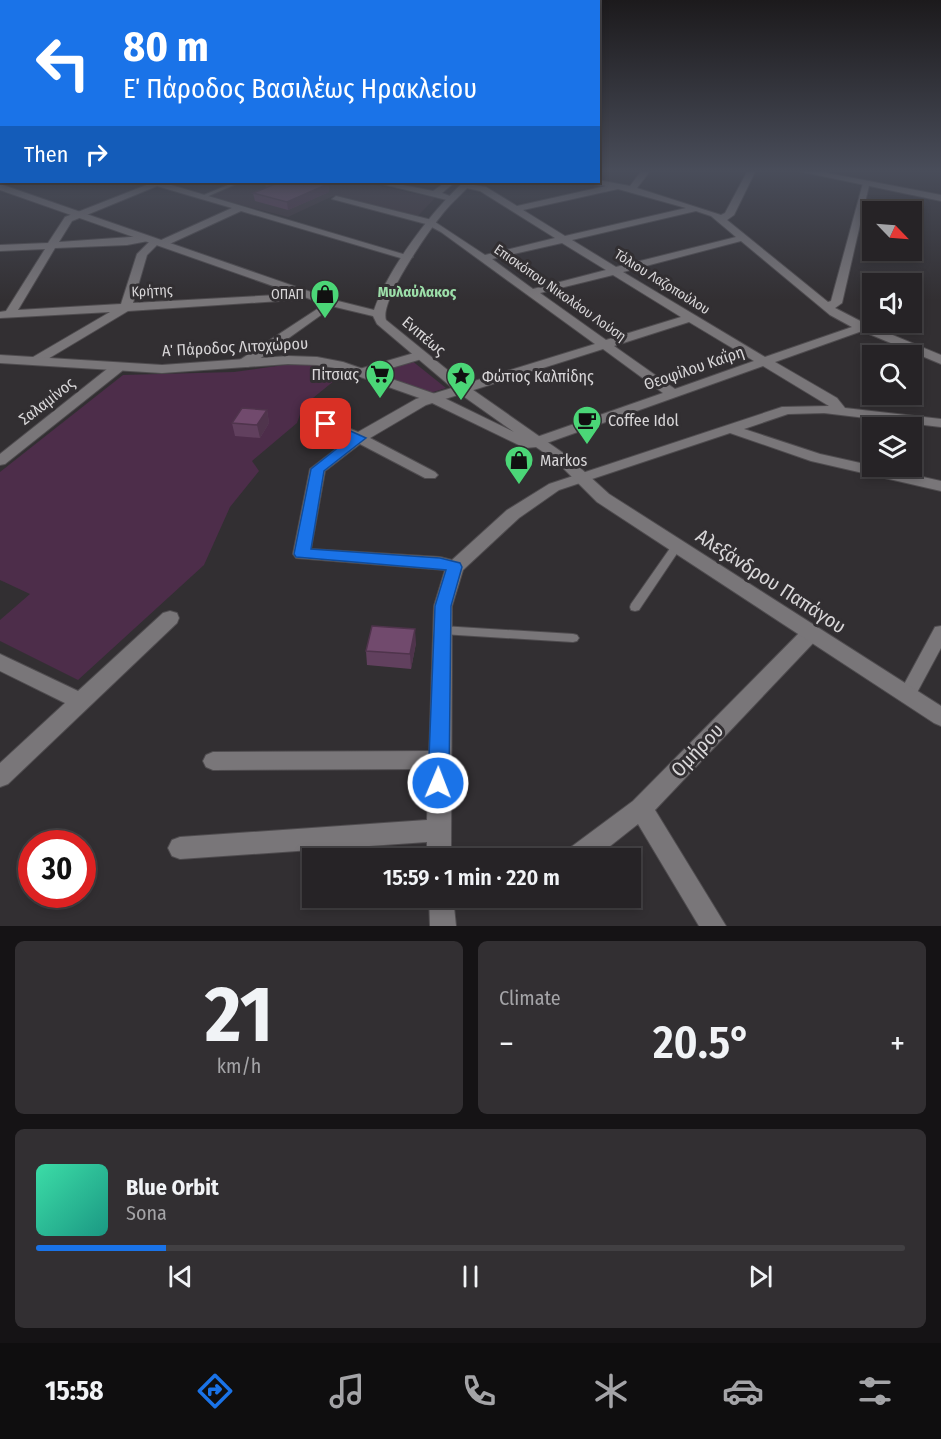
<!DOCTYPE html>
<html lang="en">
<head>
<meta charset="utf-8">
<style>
  body { margin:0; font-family:"Fira Sans Condensed",sans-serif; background:#322f32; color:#f1f3f6; height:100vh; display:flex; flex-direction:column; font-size:22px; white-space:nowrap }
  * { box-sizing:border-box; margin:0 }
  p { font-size:20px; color:#a4a4a7 }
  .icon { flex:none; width:33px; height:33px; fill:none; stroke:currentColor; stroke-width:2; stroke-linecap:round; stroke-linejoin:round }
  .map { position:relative; height:926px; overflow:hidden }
  .sheet { display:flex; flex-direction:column; gap:15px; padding:15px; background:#151315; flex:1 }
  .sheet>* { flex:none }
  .guide { position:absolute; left:0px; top:0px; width:600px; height:183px; box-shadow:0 3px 9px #0003,0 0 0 2px #424043; background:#1a73e8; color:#fff; overflow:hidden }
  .needle { width:39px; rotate:115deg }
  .tools { position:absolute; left:862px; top:201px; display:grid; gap:12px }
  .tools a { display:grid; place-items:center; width:60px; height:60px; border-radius:0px; background:#262326; box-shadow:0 3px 9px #0003,0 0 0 2px #424043; font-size:30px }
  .speed { position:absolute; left:18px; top:830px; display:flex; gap:12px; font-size:30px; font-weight:700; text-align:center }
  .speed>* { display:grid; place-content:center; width:78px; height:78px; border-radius:50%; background:#262326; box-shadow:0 3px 9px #0003,0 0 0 2px #424043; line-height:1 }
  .speed .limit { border:9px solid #d22; background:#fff; color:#111 }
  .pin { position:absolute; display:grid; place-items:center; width:51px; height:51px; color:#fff; margin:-26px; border-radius:12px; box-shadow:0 3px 9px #0006 }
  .me { position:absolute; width:66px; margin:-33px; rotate:1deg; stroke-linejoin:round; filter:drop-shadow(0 0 4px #0008) }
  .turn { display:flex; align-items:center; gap:21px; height:126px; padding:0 24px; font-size:27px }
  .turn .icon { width:78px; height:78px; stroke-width:2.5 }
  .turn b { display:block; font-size:42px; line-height:51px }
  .then { display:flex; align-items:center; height:57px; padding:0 24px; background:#0003; gap:12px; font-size:22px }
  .big { font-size:45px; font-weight:600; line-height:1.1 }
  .sheet .card { flex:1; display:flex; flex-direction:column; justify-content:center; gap:9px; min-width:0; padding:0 21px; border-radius:9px; background:#322f32 }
  .sheet .dial { align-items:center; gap:0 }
  .dial b { font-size:78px; line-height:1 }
  .song { display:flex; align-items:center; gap:18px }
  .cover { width:72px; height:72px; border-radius:9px; background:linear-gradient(135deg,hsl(160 70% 55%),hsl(170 70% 35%)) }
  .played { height:6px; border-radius:3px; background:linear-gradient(90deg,#1a73e8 15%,#424043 15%) }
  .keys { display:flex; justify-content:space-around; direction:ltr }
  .heat { display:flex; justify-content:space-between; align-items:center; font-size:33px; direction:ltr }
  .sheet .tiles { flex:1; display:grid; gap:15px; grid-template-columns:1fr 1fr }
  .card:last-child { grid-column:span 2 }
  .trip { position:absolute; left:302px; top:848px; width:339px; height:60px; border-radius:0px; background:#262326; box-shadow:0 3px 9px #0003,0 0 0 2px #424043; font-weight:600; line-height:60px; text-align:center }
  .dock { display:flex; height:96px; justify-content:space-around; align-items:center; background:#0f0e0f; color:#a4a4a7 }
  .dock .icon { width:42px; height:42px }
  .dock .on { color:#1a73e8 }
  .dock b { font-size:27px; color:#f1f3f6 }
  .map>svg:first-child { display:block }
  .built { fill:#3f363d }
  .green { fill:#4d2d4a }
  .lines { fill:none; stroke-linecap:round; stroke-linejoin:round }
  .service-casing { stroke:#4f4c4f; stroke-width:2 }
  .pedestrian-casing { stroke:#4f4c4f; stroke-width:2 }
  .minor-casing { stroke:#4f4c4f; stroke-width:2 }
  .tertiary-casing { stroke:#4f4c4f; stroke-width:2 }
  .service { fill:#797679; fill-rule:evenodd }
  .pedestrian { fill:#797679; fill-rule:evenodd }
  .minor { fill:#797679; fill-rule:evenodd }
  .tertiary { fill:#797679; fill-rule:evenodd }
  .wall { fill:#61405e }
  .shaded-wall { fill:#4f344c }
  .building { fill:#714a6d; stroke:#4f344c; stroke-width:1.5 }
  .route { fill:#1a73e8; stroke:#114b97; stroke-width:1.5 }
  .labels { text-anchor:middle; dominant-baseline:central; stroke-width:6; stroke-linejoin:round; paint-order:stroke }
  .far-street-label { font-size:14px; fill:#d8d6d8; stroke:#322f32 }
  .far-poi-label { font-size:14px; fill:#d8d6d8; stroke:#322f32; text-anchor:end }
  .far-neighbourhood-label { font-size:15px; font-weight:bold; fill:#9cdea9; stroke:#322f32 }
  .street-label { font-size:16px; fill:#d8d6d8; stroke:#322f32 }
  .poi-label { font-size:16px; fill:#d8d6d8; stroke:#322f32; text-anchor:start }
  .near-street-label { font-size:20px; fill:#d8d6d8; stroke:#322f32 }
</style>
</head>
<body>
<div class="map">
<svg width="941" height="926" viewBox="0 0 941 926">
  <rect width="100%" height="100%" fill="#322f32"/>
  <!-- built -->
  <path class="built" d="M 240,182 L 362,182 L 435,198 L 417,217 L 333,196 L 288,217 L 206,196 Z"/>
  <!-- green -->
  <path class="green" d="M 411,360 L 446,388 L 430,393 L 370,372 Z
    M 291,364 L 311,364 L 345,372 L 303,406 L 297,423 L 252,461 L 259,471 L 230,507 L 204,565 L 78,680 L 0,641 L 0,620 L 30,594 L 0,580 L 0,472 L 123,375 L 234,372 Z"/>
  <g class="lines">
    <!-- service casing -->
    <g class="service-casing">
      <path id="service" d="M 235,182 L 241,182 L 204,198 L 199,197 Z
        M 677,543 L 681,544 L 682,546 L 639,610 L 635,611 L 631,610 L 630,607 L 631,604 L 673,544 Z
        M 442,626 L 573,634 L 577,635 L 579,638 L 577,641 L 573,642 L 442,634 L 438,633 L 436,630 L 438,627 Z"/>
    </g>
    <!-- pedestrian casing -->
    <g class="pedestrian-casing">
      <path id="pedestrian" d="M 941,626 L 941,648 L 913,700 L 907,702 L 901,700 L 898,695 L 901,690 L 935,627 Z
        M 439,751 L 446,754 L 449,760 L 446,766 L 439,769 L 213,770 L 206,767 L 203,761 L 206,755 L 213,752 Z"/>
    </g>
    <!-- minor casing -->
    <g class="minor-casing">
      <path id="minor" d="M 642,170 L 651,170 L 637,188 L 721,215 L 725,213 L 748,170 L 756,170 L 734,215 L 727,220 L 828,302 L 831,301 L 863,183 L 870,181 L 842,303 L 835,308 L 866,324 L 941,355 L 941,364 L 862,331 L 775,362 L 837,398 L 845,408 L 941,419 L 941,427 L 824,413 L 788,414 L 744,429 L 820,454 L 941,481 L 941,491 L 811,461 L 730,433 L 559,490 L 519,518 L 463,570 L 452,606 L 451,858 L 427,858 L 427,842 L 180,859 L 172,856 L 168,848 L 172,840 L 180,837 L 427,820 L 434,606 L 445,570 L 296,558 L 293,554 L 310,469 L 349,439 L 304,420 L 302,417 L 304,414 L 314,414 L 358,432 L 416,399 L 595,344 L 441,232 L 426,224 L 332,199 L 336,196 L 432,220 L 485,255 L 555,238 L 480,191 L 462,187 L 462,183 L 486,187 L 517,206 L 606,186 L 595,184 L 594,182 L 598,180 L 630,186 ZM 618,189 L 686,208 L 565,236 L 523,210 ZM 696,211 L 711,216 L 736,237 L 616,267 L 572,240 ZM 741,241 L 830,315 L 852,327 L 765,357 L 623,272 ZM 562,243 L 606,270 L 533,289 L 492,259 ZM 613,275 L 681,317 L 606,340 L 540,293 ZM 689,322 L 754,361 L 675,389 L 614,346 ZM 603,349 L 663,393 L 534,438 L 532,441 L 534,444 L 544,444 L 763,366 L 829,406 L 782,407 L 549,484 L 507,510 L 452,560 L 440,557 L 311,549 L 325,471 L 360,444 L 425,478 L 435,478 L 438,475 L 435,472 L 370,438 L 426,405 Z
        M 0,178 L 2,182 L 6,182 L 0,184 Z
        M 148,182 L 161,182 L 413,257 L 404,259 L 241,211 L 165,246 L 157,245 L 147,255 L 133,303 L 295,294 L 310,292 L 310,296 L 295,300 L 128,311 L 41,363 L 33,363 L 31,360 L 33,357 L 110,312 L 0,318 L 0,312 L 6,311 L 45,249 L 0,251 L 0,245 L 48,243 L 65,217 L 149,184 ZM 157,186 L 232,208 L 159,241 L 151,240 L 137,254 L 121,304 L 18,310 L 55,248 L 127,245 L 148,241 L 148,237 L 145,236 L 59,242 L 72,221 Z
        M 374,182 L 388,182 L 433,191 L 446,182 L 455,182 L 442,193 L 455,198 L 451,201 Z
        M 331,300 L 335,301 L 335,305 L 248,367 L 238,367 L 237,364 L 238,361 Z
        M 421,351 L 427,355 L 425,358 L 361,377 L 355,373 L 356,370 Z
        M 117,364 L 123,368 L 122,371 L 5,464 L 0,465 L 0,454 L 112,365 Z
        M 170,611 L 177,613 L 179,618 L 177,623 L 8,784 L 0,787 L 0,763 L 65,703 L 0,671 L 0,654 L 78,691 L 163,613 Z
        M 810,627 L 817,629 L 819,634 L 817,639 L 655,810 L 726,926 L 699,926 L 638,824 L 595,858 L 564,858 L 567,850 L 633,801 L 803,629 Z
        M 429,897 L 453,897 L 456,926 L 430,926 Z"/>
    </g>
    <!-- tertiary casing -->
    <g class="tertiary-casing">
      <path id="tertiary" d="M 793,170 L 812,170 L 941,195 L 941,201 Z
        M 464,182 L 473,182 C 464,192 453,201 444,212 C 430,229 379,301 386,320 L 466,385 L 566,455 L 609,494 L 941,706 L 941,726 L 934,723 L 597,502 L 556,461 L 536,447 L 525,448 L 428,401 L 335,368 L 317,365 L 288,364 L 162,373 L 0,363 L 0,355 L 162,365 L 288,356 L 317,357 L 343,362 L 438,395 L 514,432 L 456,391 L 377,324 L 373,316 L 327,305 L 0,190 L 0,184 L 334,300 L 374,310 C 388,269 432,210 464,182 Z"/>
    </g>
    <!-- service -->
    <use href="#service" class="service"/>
    <!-- pedestrian -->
    <use href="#pedestrian" class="pedestrian"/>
    <!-- minor -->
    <use href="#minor" class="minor"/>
    <!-- tertiary -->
    <use href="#tertiary" class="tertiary"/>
  </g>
  <!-- wall -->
  <path class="wall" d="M 265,182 L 328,184 L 329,192 L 288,210 L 255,201 L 253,193 L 266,188 Z
    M 267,410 L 269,423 L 260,438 L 235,436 L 232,423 Z
    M 416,643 L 411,669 L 367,665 L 366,651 Z"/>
  <!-- shaded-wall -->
  <path class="shaded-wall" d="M 328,184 L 329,192 L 288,210 L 287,202 Z
    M 267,410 L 269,423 L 260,438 L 257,425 Z
    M 415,629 L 416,643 L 411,669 L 410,654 Z"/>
  <!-- building -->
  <path class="building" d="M 265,182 L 317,182 L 328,184 L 287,202 L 253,193 L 275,184 Z
    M 242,408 L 267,410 L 257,425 L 232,423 Z
    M 372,626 L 415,629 L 410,654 L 366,651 Z"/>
  <!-- sky -->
  <linearGradient id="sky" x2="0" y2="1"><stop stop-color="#1c1a1c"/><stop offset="0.57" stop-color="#494d5a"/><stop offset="1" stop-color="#494d5a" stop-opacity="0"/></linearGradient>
  <rect width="941" height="300" fill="url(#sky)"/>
  <!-- route -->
  <path class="route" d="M 326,420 L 366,438 L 324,471 L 311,549 L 440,558 L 460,563 L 462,567 L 451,606 L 449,783 L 446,790 L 438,792 L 431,790 L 428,783 L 435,606 L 446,570 L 296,557 L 294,554 L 311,469 L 349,439 L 321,427 L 319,424 L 321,422 Z"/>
  <!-- icons -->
  <defs>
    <g id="shop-pin" transform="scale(1.5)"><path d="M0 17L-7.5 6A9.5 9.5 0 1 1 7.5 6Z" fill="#4bd677" stroke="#322f32"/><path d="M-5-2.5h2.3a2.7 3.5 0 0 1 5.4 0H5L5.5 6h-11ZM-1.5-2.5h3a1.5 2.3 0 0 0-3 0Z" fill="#111"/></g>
    <g id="supermarket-pin" transform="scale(1.5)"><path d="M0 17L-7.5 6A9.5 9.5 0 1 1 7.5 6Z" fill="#4bd677" stroke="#322f32"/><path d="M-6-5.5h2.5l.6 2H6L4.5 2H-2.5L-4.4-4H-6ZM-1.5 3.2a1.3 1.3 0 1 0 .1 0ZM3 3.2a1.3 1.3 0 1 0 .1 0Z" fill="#111"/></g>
    <g id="sight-pin" transform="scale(1.5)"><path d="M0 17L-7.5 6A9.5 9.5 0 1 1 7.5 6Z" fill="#4bd677" stroke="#322f32"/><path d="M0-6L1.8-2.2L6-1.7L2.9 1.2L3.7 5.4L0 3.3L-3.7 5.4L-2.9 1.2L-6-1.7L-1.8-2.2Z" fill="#111"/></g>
    <g id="cafe-pin" transform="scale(1.5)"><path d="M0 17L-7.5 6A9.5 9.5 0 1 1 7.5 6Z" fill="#4bd677" stroke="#322f32"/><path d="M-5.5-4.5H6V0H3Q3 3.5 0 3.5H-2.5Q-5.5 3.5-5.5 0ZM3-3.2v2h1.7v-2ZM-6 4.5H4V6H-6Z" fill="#111"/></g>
  </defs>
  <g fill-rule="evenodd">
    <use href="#shop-pin" x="325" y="294"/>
    <use href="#supermarket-pin" x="380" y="374"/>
    <use href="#sight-pin" x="461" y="376"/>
    <use href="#cafe-pin" x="587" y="420"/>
    <use href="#shop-pin" x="519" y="460"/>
  </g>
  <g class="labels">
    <!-- far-street labels -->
    <g class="far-street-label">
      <text transform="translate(662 282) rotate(32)">Τόλιου Λαζοπούλου</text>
      <text transform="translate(152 291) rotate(-3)">Κρήτης</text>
      <text transform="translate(560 293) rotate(35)">Επισκόπου Νικολάου Λούση</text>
    </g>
    <!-- far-poi labels -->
    <g class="far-poi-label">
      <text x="304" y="294">ΟΠΑΠ</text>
    </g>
    <!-- far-neighbourhood labels -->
    <g class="far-neighbourhood-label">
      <text x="417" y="292">Μυλαύλακος</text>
    </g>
    <!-- street labels -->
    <g class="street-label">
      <text transform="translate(424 336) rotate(40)">Ενιπέως</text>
      <text transform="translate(235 347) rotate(-3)">Α΄ Πάροδος Λιτοχώρου</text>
      <text transform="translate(694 368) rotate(-19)">Θεοφίλου Καΐρη</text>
      <text transform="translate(47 401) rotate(-38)">Σαλαμίνος</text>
    </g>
    <!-- poi labels -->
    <g class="poi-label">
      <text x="359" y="374" text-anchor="end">Πίτσιας</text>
      <text x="482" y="376">Φώτιος Καλπίδης</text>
      <text x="608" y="420">Coffee Idol</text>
      <text x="540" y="460">Markos</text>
    </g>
    <!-- near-street labels -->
    <g class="near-street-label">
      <text transform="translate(771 581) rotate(33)">Αλεξάνδρου Παπάγου</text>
      <text transform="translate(697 750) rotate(-46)">Ομήρου</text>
    </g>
  </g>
</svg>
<div class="tools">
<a><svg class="needle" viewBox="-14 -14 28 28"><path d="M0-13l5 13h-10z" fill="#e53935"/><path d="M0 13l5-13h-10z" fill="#a4a4a7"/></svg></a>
<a><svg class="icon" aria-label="sound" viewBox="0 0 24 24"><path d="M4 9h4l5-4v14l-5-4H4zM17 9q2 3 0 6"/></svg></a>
<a><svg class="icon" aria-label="search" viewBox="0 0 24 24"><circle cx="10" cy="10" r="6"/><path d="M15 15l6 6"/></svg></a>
<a><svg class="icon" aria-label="layers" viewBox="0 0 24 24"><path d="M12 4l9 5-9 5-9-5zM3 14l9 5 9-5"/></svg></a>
</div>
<div class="speed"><div class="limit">30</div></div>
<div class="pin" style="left:326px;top:424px;background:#d93025"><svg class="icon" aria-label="arrive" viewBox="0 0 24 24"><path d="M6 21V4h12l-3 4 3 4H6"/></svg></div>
<svg class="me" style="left:438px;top:783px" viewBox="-20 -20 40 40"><circle r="17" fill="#1a73e8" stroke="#fff" stroke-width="3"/><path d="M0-11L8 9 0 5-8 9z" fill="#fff"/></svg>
<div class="trip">15:59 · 1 min · 220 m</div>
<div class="guide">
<div class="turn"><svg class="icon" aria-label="left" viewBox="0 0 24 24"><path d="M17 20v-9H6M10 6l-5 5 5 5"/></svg><div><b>80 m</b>Ε΄ Πάροδος Βασιλέως Ηρακλείου</div></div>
<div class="then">Then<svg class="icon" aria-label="right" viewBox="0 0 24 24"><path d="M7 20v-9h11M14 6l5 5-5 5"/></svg></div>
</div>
</div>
<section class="sheet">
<div class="tiles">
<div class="card dial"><b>21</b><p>km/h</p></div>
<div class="card"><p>Climate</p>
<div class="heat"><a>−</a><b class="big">20.5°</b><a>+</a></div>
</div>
<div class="card">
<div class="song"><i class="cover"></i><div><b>Blue Orbit</b><p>Sona</p></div></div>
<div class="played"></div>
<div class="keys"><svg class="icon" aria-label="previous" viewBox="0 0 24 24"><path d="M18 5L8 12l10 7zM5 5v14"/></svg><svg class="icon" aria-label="pause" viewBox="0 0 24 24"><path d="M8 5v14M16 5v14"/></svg><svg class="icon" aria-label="next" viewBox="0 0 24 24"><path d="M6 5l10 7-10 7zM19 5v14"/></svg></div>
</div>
</div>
</section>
<nav class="dock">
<b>15:58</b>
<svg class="icon on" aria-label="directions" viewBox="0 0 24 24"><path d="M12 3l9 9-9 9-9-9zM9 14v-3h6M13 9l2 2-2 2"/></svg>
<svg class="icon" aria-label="music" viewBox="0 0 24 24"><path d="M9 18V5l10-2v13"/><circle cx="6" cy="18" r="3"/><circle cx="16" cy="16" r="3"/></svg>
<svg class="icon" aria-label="phone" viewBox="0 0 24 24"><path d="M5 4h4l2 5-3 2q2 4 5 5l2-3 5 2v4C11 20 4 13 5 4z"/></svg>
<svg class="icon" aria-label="climate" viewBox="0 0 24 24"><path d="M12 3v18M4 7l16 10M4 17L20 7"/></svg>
<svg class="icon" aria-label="car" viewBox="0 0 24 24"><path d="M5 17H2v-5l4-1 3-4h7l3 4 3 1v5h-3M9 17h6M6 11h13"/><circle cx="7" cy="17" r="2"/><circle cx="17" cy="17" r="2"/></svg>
<svg class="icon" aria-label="filters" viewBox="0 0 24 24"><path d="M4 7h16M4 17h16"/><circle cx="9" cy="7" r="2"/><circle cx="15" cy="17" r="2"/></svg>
</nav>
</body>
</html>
